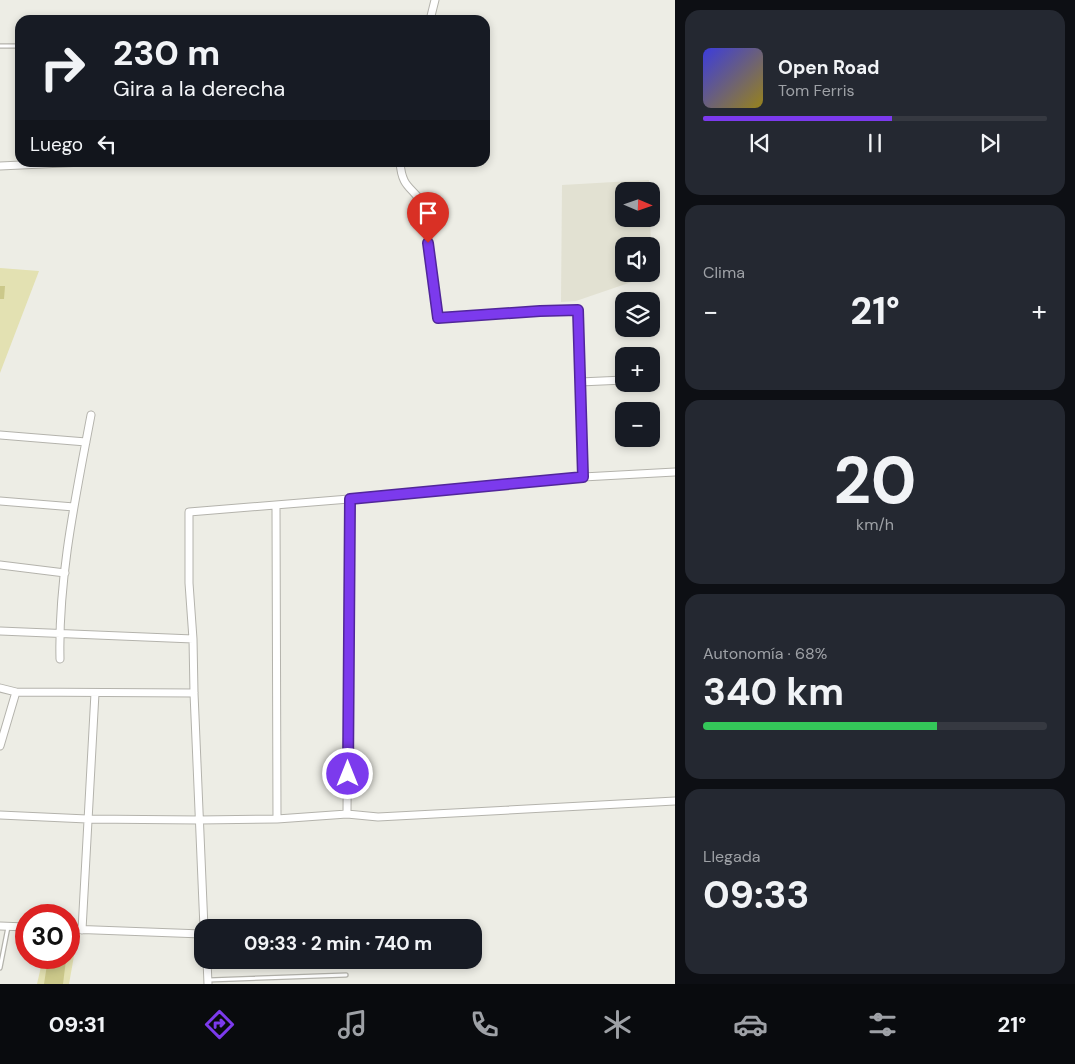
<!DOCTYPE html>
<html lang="es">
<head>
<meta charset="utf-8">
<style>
  body { margin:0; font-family:"DM Sans",sans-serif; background:#242831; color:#f1f3f6; height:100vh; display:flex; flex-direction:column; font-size:19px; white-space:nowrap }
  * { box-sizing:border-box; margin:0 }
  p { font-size:16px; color:#9ea1a6 }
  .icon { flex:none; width:28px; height:28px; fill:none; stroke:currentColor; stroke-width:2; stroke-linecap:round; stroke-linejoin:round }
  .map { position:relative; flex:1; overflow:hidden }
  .details { display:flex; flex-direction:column; gap:10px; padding:10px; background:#0d0f14; width:400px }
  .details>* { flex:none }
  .top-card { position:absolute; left:15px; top:15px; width:475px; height:152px; border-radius:15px; box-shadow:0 2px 8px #0003; background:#171b24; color:#f1f3f6; overflow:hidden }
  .needle { width:32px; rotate:92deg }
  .tools { position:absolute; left:615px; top:182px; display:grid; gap:10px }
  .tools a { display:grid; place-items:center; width:45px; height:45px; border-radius:10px; background:#171b24; box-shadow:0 2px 8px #0003; font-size:25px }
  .speed { position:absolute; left:15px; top:904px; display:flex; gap:10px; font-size:25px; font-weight:700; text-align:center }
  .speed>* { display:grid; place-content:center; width:65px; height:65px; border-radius:50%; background:#171b24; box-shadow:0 2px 8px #0003; line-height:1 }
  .speed .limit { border:8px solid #d22; background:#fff; color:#111 }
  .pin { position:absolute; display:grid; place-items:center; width:42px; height:42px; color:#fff; margin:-51px -21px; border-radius:50% 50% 50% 0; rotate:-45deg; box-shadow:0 0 5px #0007 }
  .pin .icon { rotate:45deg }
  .me { position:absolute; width:55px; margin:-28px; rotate:0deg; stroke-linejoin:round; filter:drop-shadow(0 0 4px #0008) }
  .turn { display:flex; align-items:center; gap:18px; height:105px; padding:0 15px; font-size:22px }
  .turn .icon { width:65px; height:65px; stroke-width:2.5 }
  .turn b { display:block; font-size:35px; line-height:42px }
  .then { display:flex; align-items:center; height:48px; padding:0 15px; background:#0003; gap:10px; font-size:19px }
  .big { font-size:38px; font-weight:700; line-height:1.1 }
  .details .widget { flex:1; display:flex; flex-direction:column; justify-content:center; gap:8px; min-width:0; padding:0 18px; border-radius:15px; background:#242831 }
  .details .dial { align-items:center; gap:0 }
  .dial b { font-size:65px; line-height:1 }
  .song { display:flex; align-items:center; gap:15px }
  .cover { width:60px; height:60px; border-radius:8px; background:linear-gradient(135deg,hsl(240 70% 55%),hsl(50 70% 35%)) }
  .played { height:5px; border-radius:2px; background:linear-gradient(90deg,#7c3aed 55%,#363941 55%) }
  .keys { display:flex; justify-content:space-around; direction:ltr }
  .heat { display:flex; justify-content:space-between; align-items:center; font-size:28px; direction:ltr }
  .charge { height:8px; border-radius:4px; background:linear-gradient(90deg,#34c759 68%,#363941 0) }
  .trip { position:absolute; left:194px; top:919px; width:288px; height:50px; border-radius:15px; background:#171b24; box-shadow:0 2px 8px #0003; font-weight:700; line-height:50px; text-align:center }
  .tab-bar { display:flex; height:80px; justify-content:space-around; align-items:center; background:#090b0e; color:#9ea1a6 }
  .tab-bar .icon { width:35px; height:35px }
  .tab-bar .selected { color:#7c3aed }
  .tab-bar b { font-size:22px; color:#f1f3f6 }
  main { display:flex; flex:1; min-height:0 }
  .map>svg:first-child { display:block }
  .built { fill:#e2e1d2 }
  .green { fill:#e3e1b2 }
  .building { fill:#cbc88a }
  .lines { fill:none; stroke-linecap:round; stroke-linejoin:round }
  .service-casing { stroke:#b4b3ac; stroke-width:5.5 }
  .minor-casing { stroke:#b4b3ac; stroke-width:9 }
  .service { stroke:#fff; stroke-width:3 }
  .minor { stroke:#fff; stroke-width:7 }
  .route-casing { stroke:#51269a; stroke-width:12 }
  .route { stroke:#7c3aed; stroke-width:9 }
</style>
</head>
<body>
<main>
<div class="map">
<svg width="675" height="984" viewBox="0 0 675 984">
  <rect width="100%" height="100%" fill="#edede5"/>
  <!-- built -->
  <path class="built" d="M 649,180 L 649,191 L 624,191 L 624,219 L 650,219 L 651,246 L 624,246 L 624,274 L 651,274 L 651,253 L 652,275 L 576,301 L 561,302 L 562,185 Z"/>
  <!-- green -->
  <path class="green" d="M 0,268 L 39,271 L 0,373 Z
    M 69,938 L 77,939 L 69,984 L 37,984 L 43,958 L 69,958 Z"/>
  <!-- building -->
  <path class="building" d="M 0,286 L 5,286 L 4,299 L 0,299 Z
    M 48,958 L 66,960 L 63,984 L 44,984 Z"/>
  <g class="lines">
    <!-- service casing -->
    <g class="service-casing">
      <path id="service" d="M 0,46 L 20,46
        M 0,968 L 8,927
        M 209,980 L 346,975"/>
    </g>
    <!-- minor casing -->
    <g class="minor-casing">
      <path id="minor" d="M 430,20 L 435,0
        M 400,162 C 402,190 413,186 424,206 L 438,318 L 540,311 L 579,310 L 583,477
        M 0,166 L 84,162
        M 580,382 L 624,380
        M 0,435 L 86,442
        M 0,501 L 74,507
        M 276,506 L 277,819
        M 0,565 L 65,573
        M 0,631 L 193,639
        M 60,659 C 58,578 76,495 91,415
        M 0,688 L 16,692
        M 0,746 L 16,692 L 194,693
        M 347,814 L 349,499
        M 0,815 L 87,819 L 199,820 L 277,819 L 347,814 L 378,817 L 675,801
        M 0,926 L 26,927
        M 204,928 L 194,693 L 193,639 L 189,583 L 189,512 L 349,499 L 583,477 L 675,472
        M 69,929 L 202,934
        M 82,930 L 95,693
        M 207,960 L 208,984"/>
    </g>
    <!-- service -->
    <use href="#service" class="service"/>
    <!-- minor -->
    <use href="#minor" class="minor"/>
  </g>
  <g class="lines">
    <!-- route casing -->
    <g class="route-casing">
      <path id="route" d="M 348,774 L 350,499 L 583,477 L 578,310 L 540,311 L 438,318 L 428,243"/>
    </g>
    <!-- route -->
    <use href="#route" class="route"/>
  </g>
</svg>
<div class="tools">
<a><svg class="needle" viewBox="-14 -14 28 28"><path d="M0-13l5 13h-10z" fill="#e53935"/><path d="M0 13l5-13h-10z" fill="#9ea1a6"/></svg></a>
<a><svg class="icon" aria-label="sound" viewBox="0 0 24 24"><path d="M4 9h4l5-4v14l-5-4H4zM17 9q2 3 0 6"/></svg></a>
<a><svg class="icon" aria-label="layers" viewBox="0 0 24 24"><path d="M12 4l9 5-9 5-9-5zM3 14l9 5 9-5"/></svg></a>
<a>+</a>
<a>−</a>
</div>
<div class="speed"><div class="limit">30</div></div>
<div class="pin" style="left:428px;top:243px;background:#d93025"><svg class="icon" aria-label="arrive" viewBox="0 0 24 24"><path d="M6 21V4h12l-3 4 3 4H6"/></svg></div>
<svg class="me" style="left:348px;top:774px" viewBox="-20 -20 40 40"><circle r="17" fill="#7c3aed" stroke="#fff" stroke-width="3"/><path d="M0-11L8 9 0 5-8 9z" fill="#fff"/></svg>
<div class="trip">09:33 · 2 min · 740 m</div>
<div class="top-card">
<div class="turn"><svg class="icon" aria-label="right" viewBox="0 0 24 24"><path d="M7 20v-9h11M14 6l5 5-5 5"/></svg><div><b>230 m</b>Gira a la derecha</div></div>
<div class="then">Luego<svg class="icon" aria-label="left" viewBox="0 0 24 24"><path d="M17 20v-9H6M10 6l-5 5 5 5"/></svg></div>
</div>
</div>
<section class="details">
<div class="widget">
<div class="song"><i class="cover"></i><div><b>Open Road</b><p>Tom Ferris</p></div></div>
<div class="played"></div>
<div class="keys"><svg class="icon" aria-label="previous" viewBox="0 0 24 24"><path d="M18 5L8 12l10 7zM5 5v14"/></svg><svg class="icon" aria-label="pause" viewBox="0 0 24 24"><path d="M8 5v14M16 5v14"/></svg><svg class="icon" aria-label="next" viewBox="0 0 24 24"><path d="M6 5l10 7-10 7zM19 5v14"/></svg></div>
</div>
<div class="widget"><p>Clima</p>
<div class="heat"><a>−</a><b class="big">21°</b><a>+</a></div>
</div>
<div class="widget dial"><b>20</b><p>km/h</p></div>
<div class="widget"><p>Autonomía · 68%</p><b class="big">340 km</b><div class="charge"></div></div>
<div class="widget"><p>Llegada</p><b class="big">09:33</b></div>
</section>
</main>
<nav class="tab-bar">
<b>09:31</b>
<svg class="icon selected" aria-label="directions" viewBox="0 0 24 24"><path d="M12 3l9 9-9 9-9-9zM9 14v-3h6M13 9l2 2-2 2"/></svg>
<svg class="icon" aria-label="music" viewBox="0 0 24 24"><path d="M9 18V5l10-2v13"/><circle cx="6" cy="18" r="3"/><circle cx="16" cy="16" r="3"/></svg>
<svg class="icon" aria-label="phone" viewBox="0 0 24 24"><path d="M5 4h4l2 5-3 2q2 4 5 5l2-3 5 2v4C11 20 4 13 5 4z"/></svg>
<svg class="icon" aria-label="climate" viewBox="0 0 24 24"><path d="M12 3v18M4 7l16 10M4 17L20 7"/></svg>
<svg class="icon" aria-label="car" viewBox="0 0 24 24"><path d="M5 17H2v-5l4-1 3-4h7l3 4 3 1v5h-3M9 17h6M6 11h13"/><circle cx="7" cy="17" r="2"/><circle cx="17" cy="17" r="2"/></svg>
<svg class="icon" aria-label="filters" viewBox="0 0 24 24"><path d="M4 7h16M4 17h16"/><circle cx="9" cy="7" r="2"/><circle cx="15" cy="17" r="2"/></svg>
<b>21°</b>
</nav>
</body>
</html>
